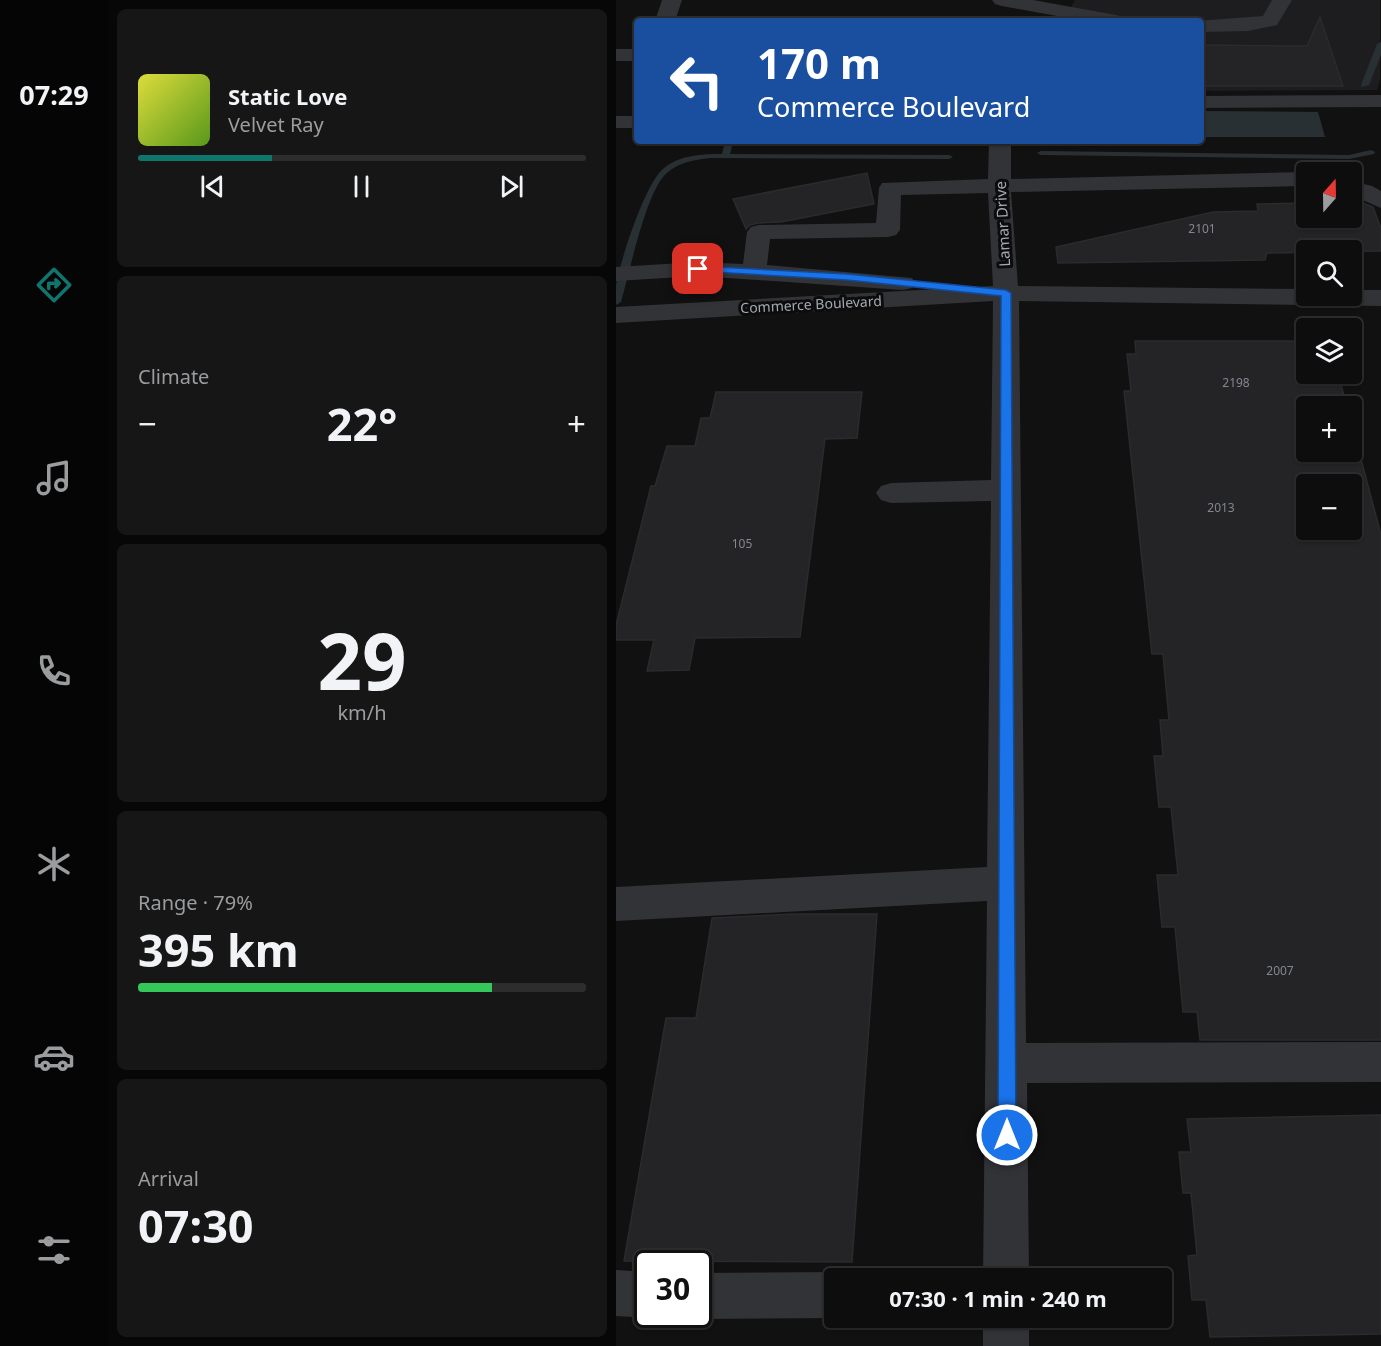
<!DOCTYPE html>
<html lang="en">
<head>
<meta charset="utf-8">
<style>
  body { margin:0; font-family:"Noto Sans",sans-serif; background:#161617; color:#f1f3f6; height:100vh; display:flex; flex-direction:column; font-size:22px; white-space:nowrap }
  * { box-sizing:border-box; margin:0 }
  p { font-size:20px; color:#9a9c9e }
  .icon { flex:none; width:33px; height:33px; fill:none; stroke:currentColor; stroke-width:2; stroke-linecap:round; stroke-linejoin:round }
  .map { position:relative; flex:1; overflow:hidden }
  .panel { display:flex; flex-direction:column; gap:9px; padding:9px; background:#070708; width:508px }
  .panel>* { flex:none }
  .hud { position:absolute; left:18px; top:18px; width:570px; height:126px; border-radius:6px; box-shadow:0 2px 4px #0004,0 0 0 2px #2d2d2e; background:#1a4fa0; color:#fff; overflow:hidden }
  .needle { width:39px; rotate:20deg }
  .buttons { position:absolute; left:680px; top:162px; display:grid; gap:12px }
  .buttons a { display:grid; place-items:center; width:66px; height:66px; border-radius:6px; background:#0d0d0e; box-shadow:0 2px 4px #0004,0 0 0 2px #2d2d2e; font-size:30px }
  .speed { position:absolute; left:18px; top:1250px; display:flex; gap:12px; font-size:30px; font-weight:700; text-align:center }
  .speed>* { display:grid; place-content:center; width:78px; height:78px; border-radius:50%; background:#0d0d0e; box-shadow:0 2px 4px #0004,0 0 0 2px #2d2d2e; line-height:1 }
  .speed .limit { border:3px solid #111; border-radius:9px; background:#fff; color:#111 }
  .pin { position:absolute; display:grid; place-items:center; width:51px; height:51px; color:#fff; margin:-26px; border-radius:12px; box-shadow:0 3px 9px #0006 }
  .me { position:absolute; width:66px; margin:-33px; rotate:0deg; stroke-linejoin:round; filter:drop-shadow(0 0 4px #0008) }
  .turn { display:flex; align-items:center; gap:21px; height:126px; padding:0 24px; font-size:27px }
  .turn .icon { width:78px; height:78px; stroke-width:2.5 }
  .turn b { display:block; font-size:42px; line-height:51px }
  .big { font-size:45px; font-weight:700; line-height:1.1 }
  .panel .tile { flex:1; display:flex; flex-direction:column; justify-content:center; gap:9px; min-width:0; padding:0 21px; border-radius:9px; background:#161617 }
  .panel .dial { align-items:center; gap:0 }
  .dial b { font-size:78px; line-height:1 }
  .song { display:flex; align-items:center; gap:18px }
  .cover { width:72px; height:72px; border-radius:9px; background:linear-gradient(135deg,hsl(60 70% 55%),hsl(90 70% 35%)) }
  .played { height:6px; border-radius:3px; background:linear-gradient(90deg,#0f766e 30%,#2d2d2e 30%) }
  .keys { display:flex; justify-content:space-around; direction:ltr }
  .heat { display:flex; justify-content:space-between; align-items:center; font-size:33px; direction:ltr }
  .charge { height:9px; border-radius:4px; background:linear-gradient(90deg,#34c759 79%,#2d2d2e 0) }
  .trip { position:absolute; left:208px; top:1268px; width:348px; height:60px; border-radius:6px; background:#0d0d0e; box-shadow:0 2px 4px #0004,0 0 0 2px #2d2d2e; font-weight:700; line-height:60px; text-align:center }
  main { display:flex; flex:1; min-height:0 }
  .tab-bar { display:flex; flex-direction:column; width:108px; justify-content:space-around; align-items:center; background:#050506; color:#9a9c9e }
  .tab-bar .icon { width:42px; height:42px }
  .tab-bar .active { color:#0f766e }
  .tab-bar b { font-size:27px; color:#f1f3f6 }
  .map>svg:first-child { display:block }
  .built { fill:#1d1d1f }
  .water { fill:#293034 }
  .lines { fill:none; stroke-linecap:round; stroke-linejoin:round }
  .stream { fill:#293034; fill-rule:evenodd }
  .building { fill:#242426; stroke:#2b2b2e; stroke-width:1.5; fill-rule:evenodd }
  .minor { fill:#323337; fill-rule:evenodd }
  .route { fill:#1a73e8; stroke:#114b97; stroke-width:1.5 }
  .labels { text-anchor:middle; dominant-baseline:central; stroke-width:6; stroke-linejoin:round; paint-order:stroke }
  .number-label { font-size:12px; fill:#83878e }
  .far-street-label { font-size:14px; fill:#a4a9b1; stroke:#0c0c0d }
  .street-label { font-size:15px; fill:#a4a9b1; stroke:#0c0c0d }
</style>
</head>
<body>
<main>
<nav class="tab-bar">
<b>07:29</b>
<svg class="icon active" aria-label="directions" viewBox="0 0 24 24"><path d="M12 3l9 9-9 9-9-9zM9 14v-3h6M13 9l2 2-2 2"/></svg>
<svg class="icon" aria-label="music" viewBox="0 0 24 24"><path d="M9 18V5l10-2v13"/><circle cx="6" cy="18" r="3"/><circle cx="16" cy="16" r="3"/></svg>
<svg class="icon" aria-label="phone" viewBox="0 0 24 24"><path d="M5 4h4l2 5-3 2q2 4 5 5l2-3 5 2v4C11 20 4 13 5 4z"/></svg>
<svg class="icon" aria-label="climate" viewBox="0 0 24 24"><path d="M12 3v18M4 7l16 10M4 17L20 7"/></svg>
<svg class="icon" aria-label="car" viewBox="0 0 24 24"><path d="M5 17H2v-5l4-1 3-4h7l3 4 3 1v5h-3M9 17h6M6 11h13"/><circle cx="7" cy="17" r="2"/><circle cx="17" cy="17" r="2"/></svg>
<svg class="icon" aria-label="filters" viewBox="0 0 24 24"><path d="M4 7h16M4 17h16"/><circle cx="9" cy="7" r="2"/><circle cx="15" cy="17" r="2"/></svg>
</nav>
<section class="panel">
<div class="tile">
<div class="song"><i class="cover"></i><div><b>Static Love</b><p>Velvet Ray</p></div></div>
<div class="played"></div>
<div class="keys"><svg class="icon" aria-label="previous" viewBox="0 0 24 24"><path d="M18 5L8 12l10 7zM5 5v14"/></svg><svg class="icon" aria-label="pause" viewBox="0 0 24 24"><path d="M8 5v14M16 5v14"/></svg><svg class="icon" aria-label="next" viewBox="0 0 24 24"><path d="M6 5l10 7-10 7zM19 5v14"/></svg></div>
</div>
<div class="tile"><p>Climate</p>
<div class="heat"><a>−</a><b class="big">22°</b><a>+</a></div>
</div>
<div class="tile dial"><b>29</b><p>km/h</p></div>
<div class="tile"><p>Range · 79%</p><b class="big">395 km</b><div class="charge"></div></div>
<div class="tile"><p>Arrival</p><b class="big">07:30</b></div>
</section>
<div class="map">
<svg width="765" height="1346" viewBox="0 0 765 1346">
  <rect width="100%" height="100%" fill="#111112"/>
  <!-- built -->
  <path class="built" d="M 459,0 L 764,0 L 764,80 L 761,90 L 585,91 L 585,21 L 447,21 Z"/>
  <!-- water -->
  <path class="water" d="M 585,111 L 702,112 L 709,137 L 585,137 Z"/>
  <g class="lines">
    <!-- stream -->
    <path class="stream" d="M 765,42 L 765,55 L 753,85 L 746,87 L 745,85 L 761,44 Z
      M 105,141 L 113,141 L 116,146 L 114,154 L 333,155 L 337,157 L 333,159 L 94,158 C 77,160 59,163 47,177 C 28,201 14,271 5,302 L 0,305 C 0,299 0,292 0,286 C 4,261 29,183 48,168 C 64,155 86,154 106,154 L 108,146 Z
      M 755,150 L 759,152 L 758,154 L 733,159 L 425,155 L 421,153 L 425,151 L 733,155 Z"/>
  </g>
  <!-- building -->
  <path class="building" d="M 704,17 L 727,86 L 585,86 L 585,45 L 691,46 Z
    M 251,173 L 258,204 L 165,222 L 142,223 L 134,225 L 130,229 L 117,199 Z
    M 690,203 L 690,218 L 735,218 L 735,203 L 747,203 L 757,207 L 765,228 L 765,251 L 651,253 L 649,260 L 442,263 L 440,247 L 597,212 L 642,211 L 641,204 Z
    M 519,341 L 690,341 L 690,374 L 722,374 L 731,406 L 690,406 L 690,452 L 735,452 L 735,421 L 765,535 L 765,1040 L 584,1040 L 581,1012 L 567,1012 L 559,927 L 546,927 L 541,875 L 562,875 L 555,807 L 543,807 L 538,756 L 547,756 L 544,720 L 553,720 L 547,654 L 536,654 L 508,391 L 515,391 L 511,354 L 520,354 ZM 690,484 L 735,484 L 735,530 L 690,530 Z
    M 100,392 L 246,392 L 241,438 L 209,439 L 184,637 L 79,638 L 73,670 L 31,671 L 38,640 L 0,640 L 0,625 L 35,486 L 39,486 L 51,446 L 79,446 L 85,418 L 94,418 Z
    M 178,914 L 261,914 L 236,1262 L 8,1261 L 50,1018 L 80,1018 L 96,918 Z
    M 765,1115 L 765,1334 L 594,1337 L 590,1300 L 576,1300 L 572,1256 L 581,1255 L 575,1193 L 567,1193 L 563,1152 L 575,1152 L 571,1119 Z"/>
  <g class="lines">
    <!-- minor -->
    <path class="minor" d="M 46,0 L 66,0 L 59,21 L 39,21 Z
      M 376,0 L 417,0 L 500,15 L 507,17 L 510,21 L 468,21 L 386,6 L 379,4 Z
      M 656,0 L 676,0 L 661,25 L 632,31 L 585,32 L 585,21 L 581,21 L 647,16 Z
      M 0,49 L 21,49 L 21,61 L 0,61 Z
      M 765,95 L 765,107 L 585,108 L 585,96 Z
      M 0,116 L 21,116 L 21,128 L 0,128 Z
      M 373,141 L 395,141 L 395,179 L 690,172 L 691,172 L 690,186 L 395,192 L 402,286 L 690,289 L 690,296 L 735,296 L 735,290 L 765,290 L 765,306 L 403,301 L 410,1043 L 765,1042 L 765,1082 L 411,1083 L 413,1278 L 367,1278 L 371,901 L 0,921 L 0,887 L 371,867 L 375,501 L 275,503 L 265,500 L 260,493 L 265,486 L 275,483 L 375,480 L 377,301 L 0,323 L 0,307 L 377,286 L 372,193 L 285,195 L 284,230 L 280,235 L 272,237 L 154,239 L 151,265 L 296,278 L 299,283 L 296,288 L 287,290 L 82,276 L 0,281 L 0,267 L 82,262 L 127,264 L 131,232 L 135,227 L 143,225 L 260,223 L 263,188 L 266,183 L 372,179 Z
      M 735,181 L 756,186 L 765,191 L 765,208 L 735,195 Z
      M 0,1270 L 32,1272 L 32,1314 L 41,1314 L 32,1318 L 0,1316 Z
      M 219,1272 L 233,1278 L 219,1278 L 219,1317 L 221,1317 L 219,1318 L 82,1319 L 70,1314 L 82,1314 L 82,1273 Z
      M 367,1317 L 413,1317 L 413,1346 L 367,1346 Z"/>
  </g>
  <!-- route -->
  <path class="route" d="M 82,266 L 231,274 L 390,290 L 395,293 L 400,1135 L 397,1141 L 391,1144 L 385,1141 L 382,1135 L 385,296 L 231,280 L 79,271 L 77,269 Z"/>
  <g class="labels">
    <!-- number labels -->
    <g class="number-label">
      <text x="586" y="228">2101</text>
      <text x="620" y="382">2198</text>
      <text x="605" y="507">2013</text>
      <text x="126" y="543">105</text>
      <text x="664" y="970">2007</text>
    </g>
    <!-- far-street labels -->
    <g class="far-street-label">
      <text transform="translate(195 304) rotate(-3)">Commerce Boulevard</text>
    </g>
    <!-- street labels -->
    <g class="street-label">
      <text transform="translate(386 224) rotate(-93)">Lamar Drive</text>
    </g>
  </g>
</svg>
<div class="buttons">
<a><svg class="needle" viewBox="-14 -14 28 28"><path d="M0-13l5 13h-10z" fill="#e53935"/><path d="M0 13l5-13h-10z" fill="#9a9c9e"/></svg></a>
<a><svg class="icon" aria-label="search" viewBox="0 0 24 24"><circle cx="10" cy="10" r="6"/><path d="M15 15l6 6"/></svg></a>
<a><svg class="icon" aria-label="layers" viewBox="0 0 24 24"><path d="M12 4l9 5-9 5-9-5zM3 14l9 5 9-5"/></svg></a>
<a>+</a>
<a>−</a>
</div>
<div class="speed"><div class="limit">30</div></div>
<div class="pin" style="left:82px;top:269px;background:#d93025"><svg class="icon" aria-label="arrive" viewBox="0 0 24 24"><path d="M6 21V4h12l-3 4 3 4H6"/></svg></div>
<svg class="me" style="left:391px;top:1135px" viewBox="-20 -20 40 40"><circle r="17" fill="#1a73e8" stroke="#fff" stroke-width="3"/><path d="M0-11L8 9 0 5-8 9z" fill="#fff"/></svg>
<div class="trip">07:30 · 1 min · 240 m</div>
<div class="hud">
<div class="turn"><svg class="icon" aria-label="left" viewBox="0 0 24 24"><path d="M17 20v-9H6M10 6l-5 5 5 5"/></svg><div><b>170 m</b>Commerce Boulevard</div></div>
</div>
</div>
</main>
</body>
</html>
